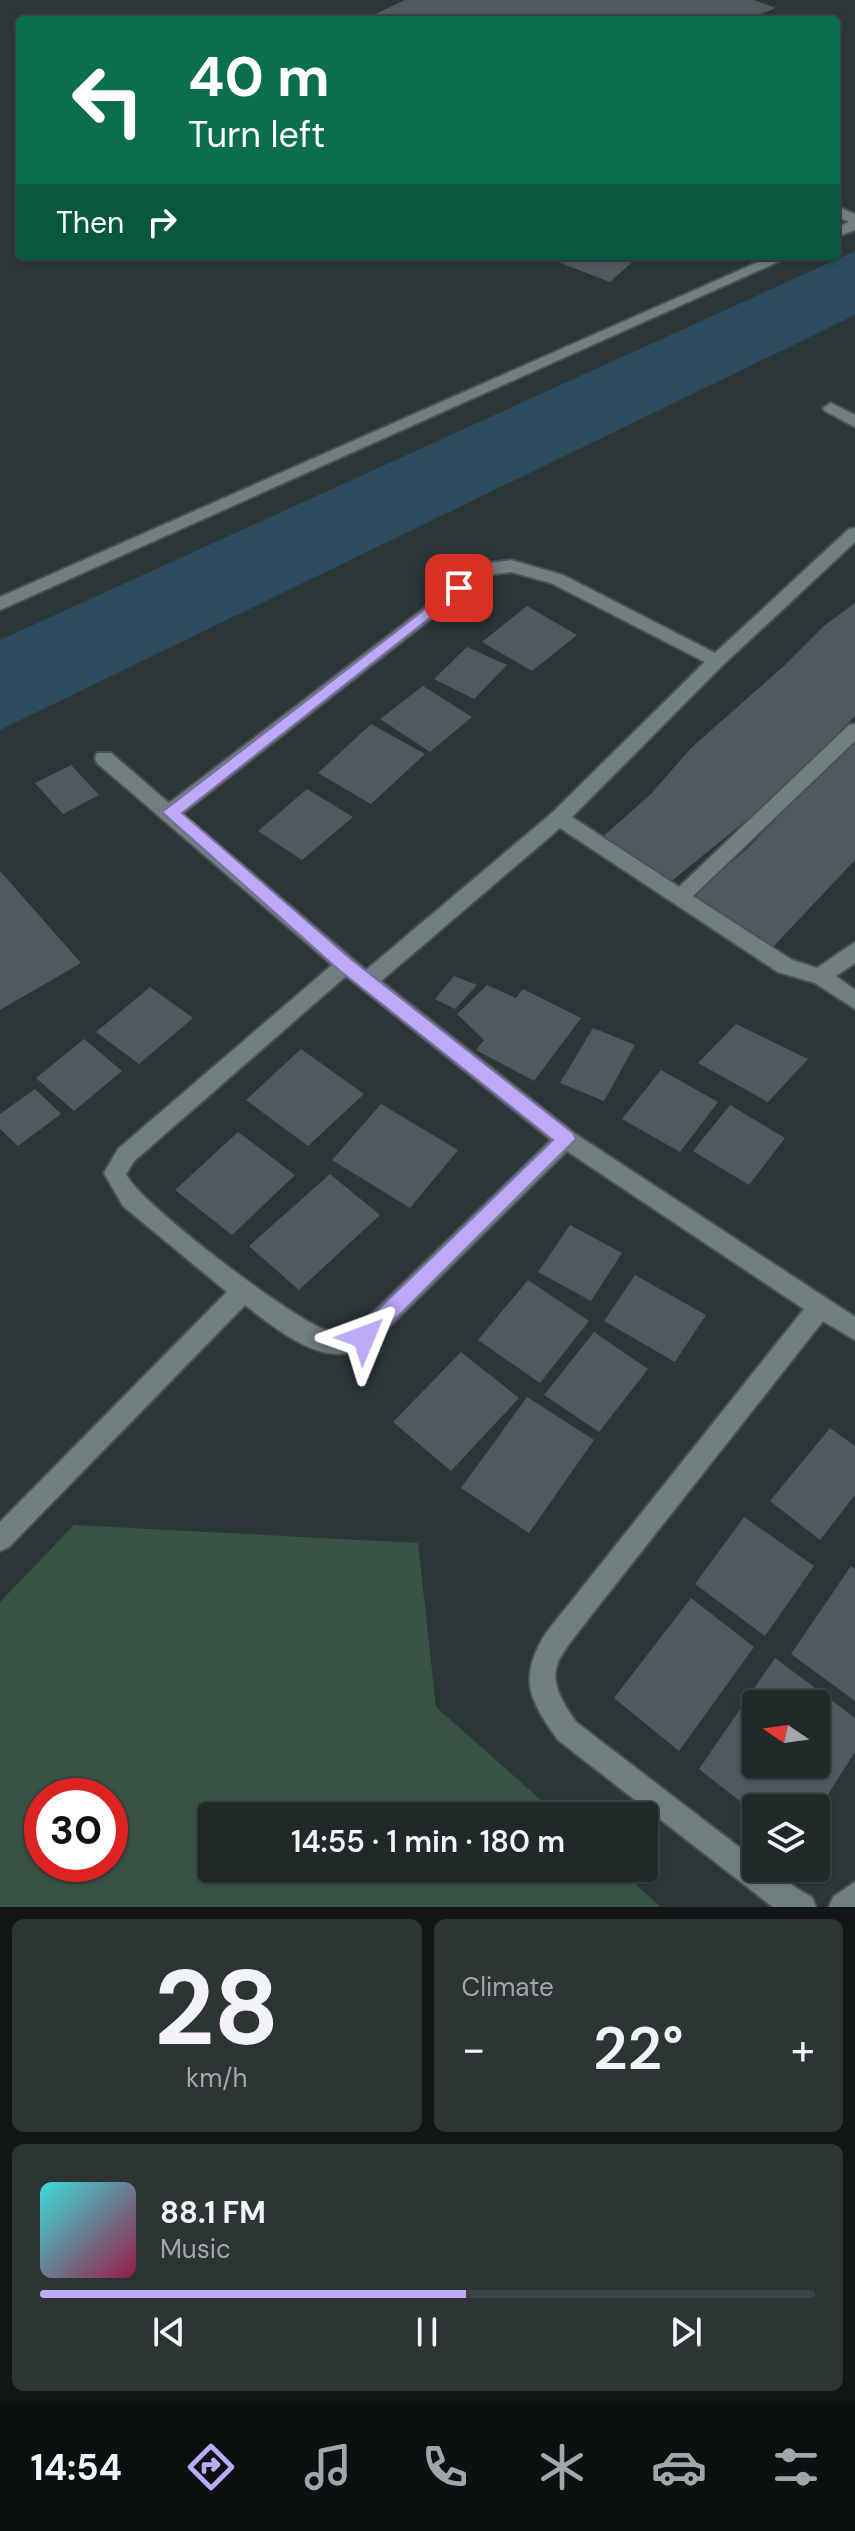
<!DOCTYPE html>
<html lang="en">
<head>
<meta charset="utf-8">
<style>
  body { margin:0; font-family:"DM Sans",sans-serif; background:#2d3434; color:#f1f3f6; height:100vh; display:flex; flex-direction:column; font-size:30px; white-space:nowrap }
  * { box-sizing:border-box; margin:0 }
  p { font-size:26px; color:#a2a6a8 }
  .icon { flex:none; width:44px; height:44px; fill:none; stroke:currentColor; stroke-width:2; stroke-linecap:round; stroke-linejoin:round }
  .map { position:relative; height:1907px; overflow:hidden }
  .drawer { display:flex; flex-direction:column; gap:12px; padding:12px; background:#121616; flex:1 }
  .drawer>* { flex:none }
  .hud { position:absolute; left:16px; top:16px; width:824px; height:244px; border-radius:8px; box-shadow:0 2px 6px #0004,0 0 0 2px #3d4445; background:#0b6e4f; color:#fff; overflow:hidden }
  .needle { width:52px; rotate:283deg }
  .tools { position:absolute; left:742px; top:1690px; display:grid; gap:16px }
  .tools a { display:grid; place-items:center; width:88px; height:88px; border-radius:8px; background:#202828; box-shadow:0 2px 6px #0004,0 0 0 2px #3d4445; font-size:40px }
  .speed { position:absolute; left:24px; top:1778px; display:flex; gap:16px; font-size:40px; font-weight:700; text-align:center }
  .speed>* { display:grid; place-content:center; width:104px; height:104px; border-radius:50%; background:#202828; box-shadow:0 2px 6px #0004,0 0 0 2px #3d4445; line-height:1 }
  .speed .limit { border:12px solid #d22; background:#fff; color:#111 }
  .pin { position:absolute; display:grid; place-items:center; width:68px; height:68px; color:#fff; margin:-34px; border-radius:16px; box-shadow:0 4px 12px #0006 }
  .me { position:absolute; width:88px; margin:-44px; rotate:46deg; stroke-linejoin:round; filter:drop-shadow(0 0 6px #0008) }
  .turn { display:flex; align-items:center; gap:28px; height:168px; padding:0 40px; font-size:36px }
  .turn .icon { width:104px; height:104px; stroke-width:2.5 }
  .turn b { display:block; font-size:56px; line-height:68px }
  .then { display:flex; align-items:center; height:76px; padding:0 40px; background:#0003; gap:16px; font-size:30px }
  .big { font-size:60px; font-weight:600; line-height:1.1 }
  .drawer .tile { flex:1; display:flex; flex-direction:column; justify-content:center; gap:12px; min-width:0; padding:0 28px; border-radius:12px; background:#2d3434 }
  .drawer .dial { align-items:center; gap:0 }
  .dial b { font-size:104px; line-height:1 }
  .song { display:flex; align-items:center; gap:24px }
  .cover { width:96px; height:96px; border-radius:12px; background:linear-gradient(135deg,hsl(180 70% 55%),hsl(340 70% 35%)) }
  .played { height:8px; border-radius:4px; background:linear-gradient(90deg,#bbaaf6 55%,#3d4445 55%) }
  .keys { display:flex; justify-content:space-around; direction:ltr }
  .heat { display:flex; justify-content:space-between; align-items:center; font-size:44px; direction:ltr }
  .drawer .tiles { flex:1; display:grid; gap:12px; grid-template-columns:1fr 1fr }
  .tile:last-child { grid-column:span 2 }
  .trip { position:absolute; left:198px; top:1802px; width:460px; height:80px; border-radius:8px; background:#202828; box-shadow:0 2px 6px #0004,0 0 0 2px #3d4445; font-weight:600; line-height:80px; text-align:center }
  .tab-bar { display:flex; height:128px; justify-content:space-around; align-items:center; background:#0d1010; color:#a2a6a8 }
  .tab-bar .icon { width:56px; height:56px }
  .tab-bar .current { color:#bbaaf6 }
  .tab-bar b { font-size:36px; color:#f1f3f6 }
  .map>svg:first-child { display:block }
  .green { fill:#395444; fill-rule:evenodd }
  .water { fill:#2d4c5e }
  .building { fill:#4e5a5d; fill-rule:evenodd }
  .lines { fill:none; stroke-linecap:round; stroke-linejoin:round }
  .minor-casing { stroke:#4a5354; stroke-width:4 }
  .minor { fill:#727f7f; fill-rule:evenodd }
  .route { fill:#bbaaf6; stroke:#7a6ea0; stroke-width:2 }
</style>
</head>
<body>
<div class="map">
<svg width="855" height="1907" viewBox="0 0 855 1907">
  <rect width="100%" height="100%" fill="#2b3636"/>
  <!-- green -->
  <path class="green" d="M 74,1525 L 418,1543 L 436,1707 L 559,1816 L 212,1816 L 212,1868 L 617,1868 L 661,1907 L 0,1907 L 0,1602 ZM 42,1796 L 110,1796 L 110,1864 L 42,1864 Z"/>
  <!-- water -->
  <path class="water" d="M 855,251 L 855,315 L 0,730 L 0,640 Z"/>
  <!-- building -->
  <path class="building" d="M 405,0 L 754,0 L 776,8 L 745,20 L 389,20 L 373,15 Z
    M 542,256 L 639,256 L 610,282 Z
    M 855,603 L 855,716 L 775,797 L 669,883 L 599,840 L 651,794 L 691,748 L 786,664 L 825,625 Z
    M 527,606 L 577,635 L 532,671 L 482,642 Z
    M 467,647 L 507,665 L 474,699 L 434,679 Z
    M 423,686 L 472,717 L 430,752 L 380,719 Z
    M 371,724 L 425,754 L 371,804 L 318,773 Z
    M 855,736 L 855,860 L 772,948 L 694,894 L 747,849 Z
    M 71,765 L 99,795 L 63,814 L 35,783 Z
    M 307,789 L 353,817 L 302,860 L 258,831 Z
    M 0,871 L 81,963 L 0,1010 Z
    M 454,976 L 477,985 L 455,1009 L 435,999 Z
    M 487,985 L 516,998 L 523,989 L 581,1018 L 534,1081 L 476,1050 L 484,1040 L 457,1014 Z
    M 150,987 L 193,1018 L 139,1064 L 96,1032 Z
    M 736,1024 L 808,1059 L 768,1102 L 698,1063 Z
    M 593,1028 L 635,1045 L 604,1101 L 560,1083 Z
    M 84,1039 L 122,1071 L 74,1111 L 36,1078 Z
    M 301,1049 L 364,1094 L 308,1146 L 246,1100 Z
    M 661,1070 L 718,1102 L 680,1152 L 622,1119 Z
    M 35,1089 L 61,1114 L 18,1146 L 0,1129 L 0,1114 Z
    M 381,1104 L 458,1150 L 410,1208 L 332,1160 Z
    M 730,1105 L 785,1138 L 749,1185 L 693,1151 Z
    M 238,1132 L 295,1175 L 232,1235 L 175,1190 Z
    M 330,1174 L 380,1215 L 299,1290 L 249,1246 Z
    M 570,1225 L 622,1253 L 591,1301 L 538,1272 Z
    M 635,1275 L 706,1315 L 675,1362 L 604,1321 Z
    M 528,1280 L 589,1321 L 540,1383 L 478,1340 Z
    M 594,1332 L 648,1369 L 599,1432 L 544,1395 Z
    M 461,1352 L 519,1398 L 451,1471 L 393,1422 Z
    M 527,1397 L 594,1440 L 529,1533 L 461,1488 Z
    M 830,1428 L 855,1446 L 855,1495 L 820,1540 L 770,1501 Z
    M 744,1517 L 814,1566 L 765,1636 L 695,1584 Z
    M 851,1566 L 855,1569 L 855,1701 L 791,1654 Z
    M 691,1598 L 754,1647 L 679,1751 L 614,1698 Z
    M 775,1658 L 855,1718 L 855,1752 L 816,1813 L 816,1808 L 756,1808 L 756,1814 L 699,1769 ZM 756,1704 L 816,1704 L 816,1764 L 756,1764 Z"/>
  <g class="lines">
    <!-- minor casing -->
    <g class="minor-casing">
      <path id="minor" d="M 836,206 L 855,214 L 855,230 L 836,237 L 836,228 L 849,222 L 836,216 Z
        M 772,256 L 791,256 L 0,610 L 0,597 Z
        M 831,403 L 855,415 L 855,427 L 825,411 L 823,408 Z
        M 855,528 L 855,542 L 723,665 L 572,817 L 679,887 L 849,725 L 855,724 L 855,741 L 693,896 L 792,960 L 817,968 L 855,942 L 855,963 L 836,976 L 855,990 L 855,1009 L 815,983 L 778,972 L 560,828 L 381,981 L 574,1133 L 855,1317 L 855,1340 L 823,1321 L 589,1618 C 555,1663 540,1671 576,1722 L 756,1860 L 756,1868 C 776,1868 793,1889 812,1897 L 816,1907 L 773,1907 L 558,1740 C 529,1700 518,1678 546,1633 L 804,1309 L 567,1151 L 372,1344 C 363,1348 351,1354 341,1354 C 307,1355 270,1324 245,1305 L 9,1547 L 0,1551 L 0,1522 L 227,1292 L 123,1206 L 104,1173 L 118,1149 L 332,965 L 97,763 L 95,758 L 97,753 L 111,753 L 169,803 L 482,564 L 511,560 L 563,575 L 715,653 L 849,529 ZM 511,572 L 551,583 L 705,662 L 552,813 L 366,970 L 182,814 L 487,575 ZM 346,976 L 551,1140 L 356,1329 C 345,1333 337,1334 326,1330 C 292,1319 139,1203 126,1174 L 134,1161 Z
        M 855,1882 L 855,1907 L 829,1907 L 833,1897 Z"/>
    </g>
    <!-- minor -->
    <use href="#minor" class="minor"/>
  </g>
  <!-- route -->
  <path class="route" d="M 459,583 L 464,584 L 464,591 L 182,813 L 352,960 L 573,1133 L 576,1139 L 371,1343 L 364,1346 L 357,1343 L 353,1337 L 357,1330 L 553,1140 L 339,970 L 162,812 Z"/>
</svg>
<div class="tools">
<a><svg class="needle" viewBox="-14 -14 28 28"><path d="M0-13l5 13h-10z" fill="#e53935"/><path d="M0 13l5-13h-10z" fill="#a2a6a8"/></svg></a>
<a><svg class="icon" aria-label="layers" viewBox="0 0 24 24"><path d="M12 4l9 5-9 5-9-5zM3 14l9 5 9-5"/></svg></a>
</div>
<div class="speed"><div class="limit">30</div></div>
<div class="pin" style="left:459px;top:588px;background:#d93025"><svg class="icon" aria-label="arrive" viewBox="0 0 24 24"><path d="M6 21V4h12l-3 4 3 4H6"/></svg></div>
<svg class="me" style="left:364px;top:1337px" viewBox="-20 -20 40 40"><path d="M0-17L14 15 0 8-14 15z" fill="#bbaaf6" stroke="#fff" stroke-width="4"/></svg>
<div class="trip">14:55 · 1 min · 180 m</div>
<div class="hud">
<div class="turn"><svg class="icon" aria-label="left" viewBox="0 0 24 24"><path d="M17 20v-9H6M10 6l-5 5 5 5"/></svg><div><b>40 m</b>Turn left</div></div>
<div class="then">Then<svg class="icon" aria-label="right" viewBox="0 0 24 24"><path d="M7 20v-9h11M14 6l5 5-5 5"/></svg></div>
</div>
</div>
<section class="drawer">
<div class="tiles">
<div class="tile dial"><b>28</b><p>km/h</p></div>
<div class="tile"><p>Climate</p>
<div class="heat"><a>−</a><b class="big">22°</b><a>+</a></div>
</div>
<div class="tile">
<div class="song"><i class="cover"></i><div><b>88.1 FM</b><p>Music</p></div></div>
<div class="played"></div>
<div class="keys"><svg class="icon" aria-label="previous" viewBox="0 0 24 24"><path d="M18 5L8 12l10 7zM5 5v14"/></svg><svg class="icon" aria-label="pause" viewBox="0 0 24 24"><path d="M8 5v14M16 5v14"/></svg><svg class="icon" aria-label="next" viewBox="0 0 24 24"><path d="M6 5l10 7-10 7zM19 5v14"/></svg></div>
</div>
</div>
</section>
<nav class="tab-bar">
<b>14:54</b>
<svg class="icon current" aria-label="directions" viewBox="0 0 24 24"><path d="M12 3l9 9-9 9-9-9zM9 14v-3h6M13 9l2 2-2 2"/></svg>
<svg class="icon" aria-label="music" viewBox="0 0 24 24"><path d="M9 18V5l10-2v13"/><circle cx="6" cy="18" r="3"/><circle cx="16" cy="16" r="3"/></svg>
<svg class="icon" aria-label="phone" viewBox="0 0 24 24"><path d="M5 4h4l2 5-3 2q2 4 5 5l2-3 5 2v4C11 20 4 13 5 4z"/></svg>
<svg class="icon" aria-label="climate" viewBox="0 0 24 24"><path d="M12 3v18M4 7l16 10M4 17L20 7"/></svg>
<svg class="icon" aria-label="car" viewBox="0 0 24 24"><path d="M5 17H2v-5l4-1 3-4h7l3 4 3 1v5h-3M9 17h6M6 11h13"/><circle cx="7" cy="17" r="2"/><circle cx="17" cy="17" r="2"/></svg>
<svg class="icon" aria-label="filters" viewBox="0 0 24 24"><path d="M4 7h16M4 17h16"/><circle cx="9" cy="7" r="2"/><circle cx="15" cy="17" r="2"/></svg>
</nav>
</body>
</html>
